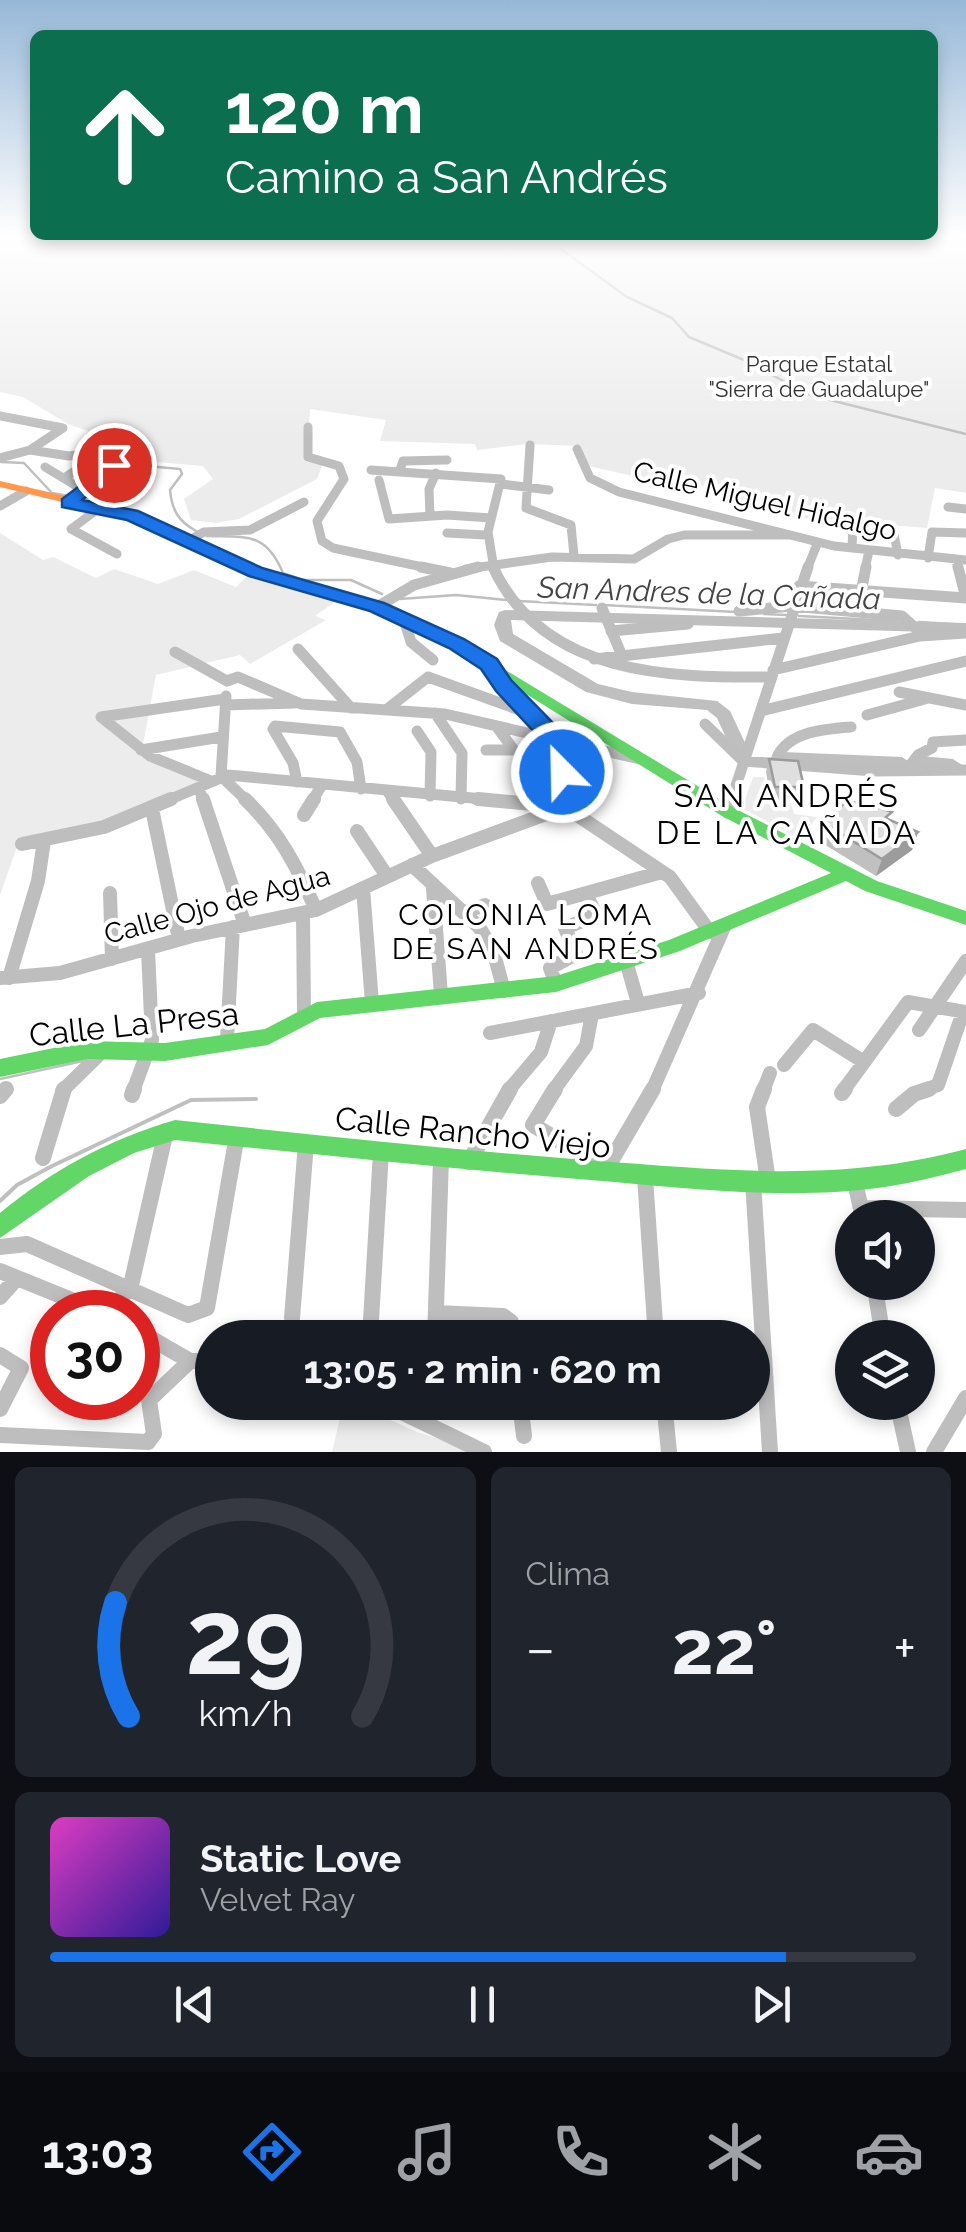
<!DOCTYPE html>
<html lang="es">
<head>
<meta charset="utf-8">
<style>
  body { margin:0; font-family:Raleway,sans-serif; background:#20242c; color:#f1f3f6; height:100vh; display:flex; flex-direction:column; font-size:38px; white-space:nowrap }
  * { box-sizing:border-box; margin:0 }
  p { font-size:32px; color:#9ea1a6 }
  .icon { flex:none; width:55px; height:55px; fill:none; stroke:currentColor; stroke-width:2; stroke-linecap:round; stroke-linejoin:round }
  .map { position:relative; height:1452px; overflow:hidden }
  .panel { display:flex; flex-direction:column; gap:15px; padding:15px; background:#0d0f14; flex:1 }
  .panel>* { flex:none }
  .banner { position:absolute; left:30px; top:30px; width:908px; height:210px; border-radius:15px; box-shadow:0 5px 15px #0003; background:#0b6e4f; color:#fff; overflow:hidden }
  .tools { position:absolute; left:835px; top:1200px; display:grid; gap:20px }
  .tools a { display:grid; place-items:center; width:100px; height:100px; border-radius:50%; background:#171b24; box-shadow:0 5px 15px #0003; font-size:50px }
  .speed { position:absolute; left:30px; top:1290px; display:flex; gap:20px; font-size:50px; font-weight:700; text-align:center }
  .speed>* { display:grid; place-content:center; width:130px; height:130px; border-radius:50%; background:#171b24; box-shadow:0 5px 15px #0003; line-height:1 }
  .speed .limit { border:15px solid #d22; background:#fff; color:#111 }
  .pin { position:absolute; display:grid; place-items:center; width:85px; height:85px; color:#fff; margin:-42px; border:5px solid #fff; border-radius:50%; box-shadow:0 2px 10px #0007 }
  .me { position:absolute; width:110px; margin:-55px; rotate:337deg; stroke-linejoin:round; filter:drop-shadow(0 0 8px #0008) }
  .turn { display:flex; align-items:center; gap:35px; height:210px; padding:0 30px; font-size:45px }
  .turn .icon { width:130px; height:130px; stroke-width:2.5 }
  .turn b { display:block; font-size:70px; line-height:85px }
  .big { font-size:75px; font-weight:700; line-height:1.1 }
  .panel .tile { flex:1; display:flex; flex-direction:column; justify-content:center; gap:15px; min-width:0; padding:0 35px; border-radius:15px; background:#20242c }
  .panel .dial { align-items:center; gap:0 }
  .dial svg { height:260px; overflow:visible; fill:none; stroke:#363941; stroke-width:7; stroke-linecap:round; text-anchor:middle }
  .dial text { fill:#f1f3f6; stroke:none }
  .song { display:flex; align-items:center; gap:30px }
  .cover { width:120px; height:120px; border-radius:15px; background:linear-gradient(135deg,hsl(310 70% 55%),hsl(250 70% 35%)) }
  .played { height:10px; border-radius:5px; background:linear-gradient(90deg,#1a73e8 85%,#363941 85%) }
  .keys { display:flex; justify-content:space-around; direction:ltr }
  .heat { display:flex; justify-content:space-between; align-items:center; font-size:55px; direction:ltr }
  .panel .tiles { flex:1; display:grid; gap:15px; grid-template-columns:1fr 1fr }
  .tile:last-child { grid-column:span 2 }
  .trip { position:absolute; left:195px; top:1320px; width:575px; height:100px; border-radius:50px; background:#171b24; box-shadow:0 5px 15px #0003; font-weight:700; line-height:100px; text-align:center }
  .tabs { display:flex; height:160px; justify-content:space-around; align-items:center; background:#090b0e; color:#9ea1a6 }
  .tabs .icon { width:70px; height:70px }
  .tabs .active { color:#1a73e8 }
  .tabs b { font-size:45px; color:#f1f3f6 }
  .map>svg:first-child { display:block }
  .green { fill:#ececec }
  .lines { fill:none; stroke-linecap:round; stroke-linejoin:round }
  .stream-far1 { stroke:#bfbfbf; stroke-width:2.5 }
  .stream { stroke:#bfbfbf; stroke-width:4 }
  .river { fill:#bfbfbf; fill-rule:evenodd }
  .street-far3 { stroke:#bebebe; stroke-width:9 }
  .street-far2 { stroke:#bebebe; stroke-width:11 }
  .street-far1 { stroke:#bebebe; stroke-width:14 }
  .street { stroke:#bebebe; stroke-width:16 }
  .fast { fill:#63d668; fill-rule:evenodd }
  .slow { fill:#ff974d; fill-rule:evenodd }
  .wall { fill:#c0c0c0 }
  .shaded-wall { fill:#9c9c9c }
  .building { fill:#dfdfdf; stroke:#9c9c9c; stroke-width:2.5 }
  .route { fill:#1a73e8; stroke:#114b97; stroke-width:2.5 }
  .labels { text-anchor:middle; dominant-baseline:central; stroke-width:8; stroke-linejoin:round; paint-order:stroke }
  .far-park-label { font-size:22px; fill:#333; stroke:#fff }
  .street-label { font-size:28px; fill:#000; stroke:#fff }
  .water-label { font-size:30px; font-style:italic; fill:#444; stroke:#fff }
  .neighbourhood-label { font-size:30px; letter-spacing:2.5px; fill:#000; stroke:#fff }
  .quarter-label { font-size:32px; letter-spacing:2.5px; fill:#000; stroke:#fff }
  .near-street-label { font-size:32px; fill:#000; stroke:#fff }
</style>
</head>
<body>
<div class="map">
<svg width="966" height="1452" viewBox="0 0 966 1452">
  <rect width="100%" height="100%" fill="#fff"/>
  <!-- green -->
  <path class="green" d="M 0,234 L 966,234 L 966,493 L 935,488 L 927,528 L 789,517 L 673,475 L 668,484 L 589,466 L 580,446 L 526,444 L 477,450 L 475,444 L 380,441 L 386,420 L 310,409 L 307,453 L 323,463 L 317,479 L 239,519 L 215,523 L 191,520 L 184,499 L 213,479 L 203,466 L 145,461 L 125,444 L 68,424 L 23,397 L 0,392 Z
    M 0,533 L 43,560 L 53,557 L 96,578 L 114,569 L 158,584 L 194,570 L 236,587 L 248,575 L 336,601 L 315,616 L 326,620 L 250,664 L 240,655 L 156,675 L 141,755 L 204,782 L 102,826 L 18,844 L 0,895 Z
    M 753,777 L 764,777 L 770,802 L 791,803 L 794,814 L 817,817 L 800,839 L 742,808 Z
    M 342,1409 L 366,1416 L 368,1410 L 417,1432 L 481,1452 L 332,1452 Z"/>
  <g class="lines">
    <!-- stream-far1 -->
    <path class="stream-far1" d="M 950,234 L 966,241
      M 561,249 L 627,297 L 672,318 L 689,337 L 744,360 L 810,395 L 966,434
      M 1,462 L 24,463 L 52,493 L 69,496
      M 118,484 L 147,466 L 180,469 L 182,474 L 170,490 C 172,510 178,521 196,531
      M 83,497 L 95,498 L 112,489
      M 207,536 C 247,537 266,532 283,573 L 302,580 L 351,580 L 382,594
      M 400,599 L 456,595 L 506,600
      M 519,601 L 596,605
      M 604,605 L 736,612
      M 764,614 L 786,615
      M 799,616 L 896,621
      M 919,622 L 966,625
      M 0,1079 L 83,1061"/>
    <!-- stream -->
    <path class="stream" d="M 0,1201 L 17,1185 L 52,1166 L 191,1100 L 256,1099"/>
    <!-- river -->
    <path class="river" d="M 505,610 L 966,623 L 966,633 L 511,620 L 513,634 L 598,684 L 632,692 L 717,701 L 730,711 L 748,749 L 739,755 L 733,753 L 717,718 L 707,710 L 632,704 L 586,692 L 500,641 L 494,625 L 499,612 Z
      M 783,752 L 902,757 L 911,763 L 902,769 L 783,764 L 774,758 Z
      M 921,756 L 953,759 L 962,765 L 953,771 L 915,767 L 912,762 Z"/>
    <!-- street-far3 -->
    <path class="street-far3" d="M 0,416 L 63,428
      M 308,427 L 308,457 L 339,466 L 344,479 L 317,521 L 322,541 L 333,548 L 432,569
      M 530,445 L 526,508 L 571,525 L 574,556
      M 577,449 L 590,478 L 619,492 L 834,546 L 966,560
      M 30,450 L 69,456 L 102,451
      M 0,458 L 30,450 L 63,428
      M 45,467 L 83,490
      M 371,470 L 501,479 L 488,532 L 494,569
      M 400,470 L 403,461 L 447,460
      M 64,478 L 102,453
      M 379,480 L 389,519 L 447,515 L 491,518
      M 501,484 L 549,490
      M 68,503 L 102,473 L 128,458
      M 0,506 L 26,491
      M 948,507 L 966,509
      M 98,509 L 71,529 L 117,554
      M 110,511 L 121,499 L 116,490 L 137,477
      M 430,516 L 429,489 L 436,473
      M 893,529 L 898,555
      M 447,533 L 486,535
      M 186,542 L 204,532 L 250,530 L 304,502
      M 852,548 L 853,523
      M 928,558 L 932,532 L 966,533
      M 956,560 L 958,569
      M 466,569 L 552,557 L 634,559 L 668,539 L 684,535 L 788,535
      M 807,569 L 818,542
      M 865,569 L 869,551"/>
    <!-- street-far2 -->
    <path class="street-far2" d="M 421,567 L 450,573
      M 493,567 C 543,676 670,678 772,677
      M 799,586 L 966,598 L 958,567
      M 861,592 L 866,567
      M 377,607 L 414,585 L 478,567
      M 602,608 L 622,656
      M 739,611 L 792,606 L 902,616 L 919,631
      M 404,619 L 411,642 L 433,660
      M 611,631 L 688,624
      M 298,649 L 351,708
      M 175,652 L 227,681
      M 594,659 L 783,638
      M 489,664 C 518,702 576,748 563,801
      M 773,670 L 920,636 L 966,633
      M 227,681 L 238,677 L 301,704 L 445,714 L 640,759
      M 899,692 L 966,705
      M 225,705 L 295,703
      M 386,710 L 428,677 L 528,713
      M 761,711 L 966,661
      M 435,713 L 462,753 L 461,799
      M 867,715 L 925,699
      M 101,717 L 150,756 L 211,781
      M 101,717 L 225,699
      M 705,724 L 743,761 L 874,771 L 966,770
      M 496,726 L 514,750
      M 417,731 L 431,752 L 430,796
      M 141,750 L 221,737
      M 486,750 L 514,750
      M 775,764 C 782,732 823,729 851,727
      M 908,768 L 918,755 L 932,748 L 933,742 L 966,740
      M 221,776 L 247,801
      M 221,776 L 226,696
      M 297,782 L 293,763 L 273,729 L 275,726 L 340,732 L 357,762 L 361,789
      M 199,788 L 203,801
      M 388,792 L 394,801
      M 166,801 L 228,775 L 504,801
      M 312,801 L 322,785
      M 731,801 L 808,567"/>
    <!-- street-far1 -->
    <path class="street-far1" d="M 203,799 L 245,925
      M 245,799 C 279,832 297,866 316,910
      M 393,799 L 432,856
      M 478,799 L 565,807 L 670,877 L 710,932
      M 152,809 L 179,939
      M 561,809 L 564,799
      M 728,812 L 732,799
      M 304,815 L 314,799
      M 357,831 L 387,876
      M 22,844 L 104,827 L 171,799
      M 412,865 L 479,927 L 493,950 L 504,991
      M 538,883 L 547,904 L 662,872
      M 363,888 L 372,1003
      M 433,888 L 441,995
      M 110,893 L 112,959
      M 465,912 L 485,905
      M 303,913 L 304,1015
      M 626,961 L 638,1003
      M 0,978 L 60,973 L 192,936 L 316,910 L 432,856 L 557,810
      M 9,978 L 38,881 L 44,841
      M 556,984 L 550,968 L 576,954 L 565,928 L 597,915 L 586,895
      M 919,1030 L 966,961
      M 490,1033 L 699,993
      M 227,1040 L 233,927
      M 784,1065 L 813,1030 L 864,1062
      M 62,1091 L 104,1050
      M 133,1091 L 152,1040 L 148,949
      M 508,1091 L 541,1052 L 551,1021
      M 553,1091 L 586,1046 L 592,1014
      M 652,1091 L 725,925
      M 763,1091 L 770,1073
      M 843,1091 L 908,1002 L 966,1012
      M 922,1091 L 938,1085 L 963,1012"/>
    <!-- street -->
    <path class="street" d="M 555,1089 L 533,1125 L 588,1158 L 604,1173 L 653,1089
      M 764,1089 L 757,1107 L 768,1181
      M 842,1093 L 845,1089
      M 132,1095 L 134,1089
      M 0,1096 L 6,1089
      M 896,1109 L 914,1094 L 929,1089
      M 43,1158 L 64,1089
      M 469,1162 L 510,1089
      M 645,1177 L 656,1338
      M 753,1181 L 770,1452
      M 855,1182 L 863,1218
      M 861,1208 L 966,1210
      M 0,1247 L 27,1244 L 188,1315 L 207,1308 L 237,1135
      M 0,1271 L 101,1312
      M 874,1282 L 883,1338
      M 0,1297 L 17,1278
      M 113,1312 L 132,1281 L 166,1131
      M 436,1313 L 503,1316 L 511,1322 L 513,1338
      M 292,1318 L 306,1143
      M 371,1320 L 381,1152
      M 138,1331 L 190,1361 L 212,1361
      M 435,1338 L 441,1159
      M 0,1355 L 21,1368 L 0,1409
      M 381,1402 L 484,1452
      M 520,1402 L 524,1436
      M 664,1402 L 669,1452
      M 897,1402 L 908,1452
      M 0,1435 L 148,1442 L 154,1434 L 149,1400 L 190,1361
      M 934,1452 L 966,1398"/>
    <!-- fast -->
    <path class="fast" d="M 502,668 L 734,808 L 877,881 L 966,911 L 966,925 L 865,891 L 846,881 L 680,951 L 556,992 L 320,1018 L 268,1045 L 165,1061 L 88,1059 L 0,1077 L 0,1059 L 88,1041 L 165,1043 L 265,1029 L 317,1002 L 556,976 L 669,940 L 831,873 L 722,816 L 497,676 L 495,673 L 497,670 Z
      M 175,1120 C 316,1135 456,1150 597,1161 C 725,1170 840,1183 966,1149 L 966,1169 C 939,1176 912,1183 885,1187 C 788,1201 687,1188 590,1180 C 451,1169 313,1154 175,1140 L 134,1153 L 89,1176 L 0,1238 L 0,1213 C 52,1170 110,1139 175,1120 Z"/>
    <!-- slow -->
    <path class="slow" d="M 0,481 L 136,512 L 260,569 L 382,604 L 438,628 L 509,673 L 507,676 L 497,676 L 428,634 L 372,610 L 250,575 L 128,518 L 0,487 Z"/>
  </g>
  <!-- wall -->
  <path class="wall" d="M 769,759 L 804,787 L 800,801 L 771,800 L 766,772 Z
    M 890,820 L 918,832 L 912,850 L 876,876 L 817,840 L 822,822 Z"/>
  <!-- shaded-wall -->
  <path class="shaded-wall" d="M 918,832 L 912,850 L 876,876 L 882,859 Z"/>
  <!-- building -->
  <path class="building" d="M 769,759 L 798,761 L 804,787 L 775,787 Z
    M 863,802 L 892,812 L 885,818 L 918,832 L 882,859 L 822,822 L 845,803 Z"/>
  <!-- sky -->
  <linearGradient id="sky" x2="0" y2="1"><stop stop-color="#97b8d8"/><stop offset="0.54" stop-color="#fff"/><stop offset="1" stop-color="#fff" stop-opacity="0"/></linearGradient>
  <rect width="966" height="437" fill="url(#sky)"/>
  <!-- route -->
  <path class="route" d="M 114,460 L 122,465 L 120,469 L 82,500 L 138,511 L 262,568 L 384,603 L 464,639 L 497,659 L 511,680 L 555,725 L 573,772 L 570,778 L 553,778 L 536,734 L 496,691 L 481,669 L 449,648 L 370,611 L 249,576 L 127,520 L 62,507 L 62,499 Z"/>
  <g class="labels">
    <!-- far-park labels -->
    <g class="far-park-label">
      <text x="819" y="364">Parque Estatal<tspan x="819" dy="25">"Sierra de Guadalupe"</tspan></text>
    </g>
    <!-- street labels -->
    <g class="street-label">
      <text transform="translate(765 501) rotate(13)">Calle Miguel Hidalgo</text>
      <text transform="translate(217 905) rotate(-15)">Calle Ojo de Agua</text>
    </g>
    <!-- water labels -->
    <g class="water-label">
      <text transform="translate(709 593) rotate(2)">San Andres de la Cañada</text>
    </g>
    <!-- neighbourhood labels -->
    <g class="neighbourhood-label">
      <text x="526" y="914">COLONIA LOMA<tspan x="526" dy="34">DE SAN ANDRÉS</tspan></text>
    </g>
    <!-- quarter labels -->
    <g class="quarter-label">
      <text x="787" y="795">SAN ANDRÉS<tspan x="787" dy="37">DE LA CAÑADA</tspan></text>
    </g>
    <!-- near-street labels -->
    <g class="near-street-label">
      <text transform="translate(134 1024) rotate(-6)">Calle La Presa</text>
      <text transform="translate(473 1132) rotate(6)">Calle Rancho Viejo</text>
    </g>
  </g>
</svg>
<div class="tools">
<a><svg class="icon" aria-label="sound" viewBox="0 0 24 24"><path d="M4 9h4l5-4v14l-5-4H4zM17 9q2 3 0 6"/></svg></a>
<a><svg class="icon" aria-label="layers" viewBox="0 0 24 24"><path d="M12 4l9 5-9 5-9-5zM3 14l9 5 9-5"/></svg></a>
</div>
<div class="speed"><div class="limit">30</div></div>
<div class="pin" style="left:114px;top:465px;background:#d93025"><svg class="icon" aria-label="arrive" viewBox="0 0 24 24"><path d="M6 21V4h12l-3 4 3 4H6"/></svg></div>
<svg class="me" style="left:562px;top:772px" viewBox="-20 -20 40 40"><circle r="17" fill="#1a73e8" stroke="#fff" stroke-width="3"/><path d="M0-11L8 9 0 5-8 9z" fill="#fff"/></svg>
<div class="trip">13:05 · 2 min · 620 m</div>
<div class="banner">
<div class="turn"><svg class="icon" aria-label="ahead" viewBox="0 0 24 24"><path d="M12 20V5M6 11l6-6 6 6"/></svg><div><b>120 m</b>Camino a San Andrés</div></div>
</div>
</div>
<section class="panel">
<div class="tiles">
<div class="tile dial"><svg viewBox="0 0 100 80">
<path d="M14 69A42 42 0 1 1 86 69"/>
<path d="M14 69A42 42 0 0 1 10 34" stroke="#1a73e8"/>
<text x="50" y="56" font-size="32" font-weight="700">29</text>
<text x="50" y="72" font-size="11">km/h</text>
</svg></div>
<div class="tile"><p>Clima</p>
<div class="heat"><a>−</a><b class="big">22°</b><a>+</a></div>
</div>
<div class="tile">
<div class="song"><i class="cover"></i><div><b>Static Love</b><p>Velvet Ray</p></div></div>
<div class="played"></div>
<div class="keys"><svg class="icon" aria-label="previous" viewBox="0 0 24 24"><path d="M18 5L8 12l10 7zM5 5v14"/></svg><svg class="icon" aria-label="pause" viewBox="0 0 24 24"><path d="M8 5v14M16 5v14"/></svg><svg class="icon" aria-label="next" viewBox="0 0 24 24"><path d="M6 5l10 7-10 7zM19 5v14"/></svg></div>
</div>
</div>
</section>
<nav class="tabs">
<b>13:03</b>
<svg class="icon active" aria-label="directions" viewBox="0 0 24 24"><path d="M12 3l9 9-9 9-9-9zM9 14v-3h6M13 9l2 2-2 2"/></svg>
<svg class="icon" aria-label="music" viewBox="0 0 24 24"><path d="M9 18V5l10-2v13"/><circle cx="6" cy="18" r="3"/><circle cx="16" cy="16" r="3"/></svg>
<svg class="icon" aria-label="phone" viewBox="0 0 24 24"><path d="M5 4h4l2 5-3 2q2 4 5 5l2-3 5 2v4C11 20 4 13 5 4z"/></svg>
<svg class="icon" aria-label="climate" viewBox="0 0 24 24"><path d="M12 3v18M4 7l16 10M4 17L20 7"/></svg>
<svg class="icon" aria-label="car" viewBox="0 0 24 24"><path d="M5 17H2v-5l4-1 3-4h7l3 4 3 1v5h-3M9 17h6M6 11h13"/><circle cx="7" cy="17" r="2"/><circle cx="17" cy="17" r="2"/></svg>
</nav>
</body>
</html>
